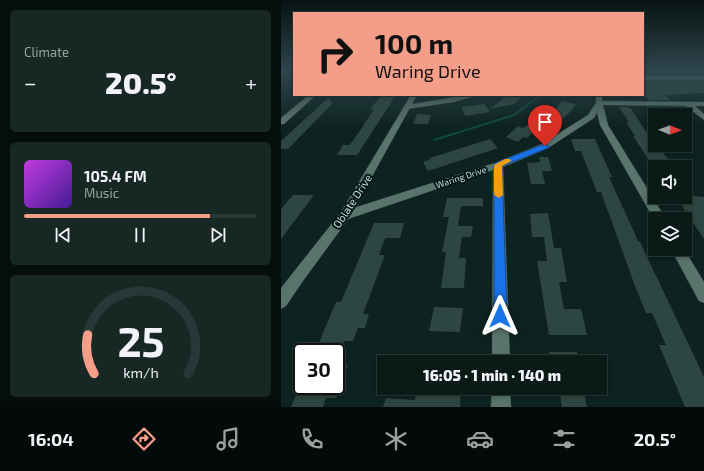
<!DOCTYPE html>
<html lang="en">
<head>
<meta charset="utf-8">
<style>
  body { margin:0; font-family:"Exo 2",sans-serif; background:#172724; color:#f1f3f6; height:100vh; display:flex; flex-direction:column; font-size:15px; white-space:nowrap }
  * { box-sizing:border-box; margin:0 }
  p { font-size:13px; color:#99a1a1 }
  .icon { flex:none; width:22px; height:22px; fill:none; stroke:currentColor; stroke-width:2; stroke-linecap:round; stroke-linejoin:round }
  .map { position:relative; flex:1; overflow:hidden }
  .details { display:flex; flex-direction:column; gap:10px; padding:10px; background:#050e0d; width:281px }
  .details>* { flex:none }
  .hud { position:absolute; left:12px; top:12px; width:351px; height:84px; border-radius:0px; box-shadow:0 2px 6px #0003,0 0 0 1px #293836; background:#f49e89; color:#111; overflow:hidden }
  .needle { width:26px; rotate:91deg }
  .tools { position:absolute; left:367px; top:108px; display:grid; gap:8px }
  .tools a { display:grid; place-items:center; width:44px; height:44px; border-radius:0px; background:#091a17; box-shadow:0 2px 6px #0003,0 0 0 1px #293836; font-size:20px }
  .speed { position:absolute; left:12px; top:343px; display:flex; gap:8px; font-size:20px; font-weight:700; text-align:center }
  .speed>* { display:grid; place-content:center; width:52px; height:52px; border-radius:50%; background:#091a17; box-shadow:0 2px 6px #0003,0 0 0 1px #293836; line-height:1 }
  .speed .limit { border:2px solid #111; border-radius:6px; background:#fff; color:#111 }
  .pin { position:absolute; display:grid; place-items:center; width:34px; height:34px; color:#fff; margin:-41px -17px; border-radius:50% 50% 50% 0; rotate:-45deg; box-shadow:0 0 4px #0007 }
  .pin .icon { rotate:45deg }
  .me { position:absolute; width:44px; margin:-22px; rotate:0deg; stroke-linejoin:round; filter:drop-shadow(0 0 3px #0008) }
  .turn { display:flex; align-items:center; gap:14px; height:84px; padding:0 16px; font-size:18px }
  .turn .icon { width:52px; height:52px; stroke-width:2.5 }
  .turn b { display:block; font-size:28px; line-height:34px }
  .big { font-size:30px; font-weight:800; line-height:1.1 }
  .details .card { flex:1; display:flex; flex-direction:column; justify-content:center; gap:6px; min-width:0; padding:0 14px; border-radius:6px; background:#172724 }
  .details .dial { align-items:center; gap:0 }
  .dial svg { height:104px; overflow:visible; fill:none; stroke:#293836; stroke-width:7; stroke-linecap:round; text-anchor:middle }
  .dial text { fill:#f1f3f6; stroke:none }
  .song { display:flex; align-items:center; gap:12px }
  .cover { width:48px; height:48px; border-radius:6px; background:linear-gradient(135deg,hsl(290 70% 55%),hsl(260 70% 35%)) }
  .played { height:4px; border-radius:2px; background:linear-gradient(90deg,#f49e89 80%,#293836 80%) }
  .keys { display:flex; justify-content:space-around; direction:ltr }
  .heat { display:flex; justify-content:space-between; align-items:center; font-size:22px; direction:ltr }
  .trip { position:absolute; left:96px; top:355px; width:230px; height:40px; border-radius:0px; background:#091a17; box-shadow:0 2px 6px #0003,0 0 0 1px #293836; font-weight:800; line-height:40px; text-align:center }
  .menu { display:flex; height:64px; justify-content:space-around; align-items:center; background:#040a09; color:#99a1a1 }
  .menu .icon { width:28px; height:28px }
  .menu .current { color:#f49e89 }
  .menu b { font-size:18px; color:#f1f3f6 }
  main { display:flex; flex:1; min-height:0 }
  .map>svg:first-child { display:block }
  .lines { fill:none; stroke-linecap:round; stroke-linejoin:round }
  .stream-far1 { stroke:#10483f; stroke-width:1.5 }
  .stream { stroke:#10483f; stroke-width:2 }
  .building { fill:#2e4641 }
  .minor-casing { stroke:#2d3a37; stroke-width:1 }
  .tertiary-casing { stroke:#2d3a37; stroke-width:1 }
  .minor { fill:#59736d; fill-rule:evenodd }
  .tertiary { fill:#59736d; fill-rule:evenodd }
  .route { fill:#1a73e8; stroke:#114b97 }
  .slow { fill:#f59e0b }
  .labels { text-anchor:middle; dominant-baseline:central; stroke-width:4; stroke-linejoin:round; paint-order:stroke }
  .far-street-label { font-size:9px; fill:#cddbd8; stroke:#031a16 }
  .street-label { font-size:11px; fill:#cddbd8; stroke:#031a16 }
</style>
</head>
<body>
<main>
<section class="details">
<div class="card"><p>Climate</p>
<div class="heat"><a>−</a><b class="big">20.5°</b><a>+</a></div>
</div>
<div class="card">
<div class="song"><i class="cover"></i><div><b>105.4 FM</b><p>Music</p></div></div>
<div class="played"></div>
<div class="keys"><svg class="icon" aria-label="previous" viewBox="0 0 24 24"><path d="M18 5L8 12l10 7zM5 5v14"/></svg><svg class="icon" aria-label="pause" viewBox="0 0 24 24"><path d="M8 5v14M16 5v14"/></svg><svg class="icon" aria-label="next" viewBox="0 0 24 24"><path d="M6 5l10 7-10 7zM19 5v14"/></svg></div>
</div>
<div class="card dial"><svg viewBox="0 0 100 80">
<path d="M14 69A42 42 0 1 1 86 69"/>
<path d="M14 69A42 42 0 0 1 9 39" stroke="#f49e89"/>
<text x="50" y="56" font-size="32" font-weight="700">25</text>
<text x="50" y="72" font-size="11">km/h</text>
</svg></div>
</section>
<div class="map">
<svg width="423" height="407" viewBox="0 0 423 407">
  <rect width="100%" height="100%" fill="#0c231f"/>
  <g class="lines">
    <!-- stream-far1 -->
    <path class="stream-far1" d="M 362,81 L 423,81
      M 0,83 L 13,76
      M 242,108 L 260,95"/>
    <!-- stream -->
    <path class="stream" d="M 153,140 L 233,115 L 244,107"/>
  </g>
  <!-- building -->
  <path class="building" d="M 362,70 L 423,70 L 423,74 L 362,74 Z
    M 362,82 L 423,82 L 423,93 L 384,95 L 389,100 L 368,100 L 362,94 Z
    M 100,95 L 115,95 L 76,155 L 56,155 L 62,145 L 68,145 L 71,142 L 83,125 L 82,125 L 93,110 L 89,110 Z
    M 226,95 L 242,95 L 233,104 L 209,109 Z
    M 47,98 L 52,103 L 7,149 L 0,149 L 0,141 Z
    M 281,101 L 295,104 L 289,112 L 279,121 L 276,120 L 259,132 L 254,130 L 246,138 L 242,137 L 237,142 L 225,137 L 237,126 L 242,128 L 270,108 L 274,110 Z
    M 203,104 L 209,112 L 184,116 L 181,107 Z
    M 338,107 L 346,107 L 350,109 L 374,145 L 395,167 L 375,167 L 374,165 L 374,169 L 352,136 L 354,136 L 345,122 L 348,122 Z
    M 376,107 L 396,107 L 402,114 L 383,114 Z
    M 136,114 L 150,115 L 147,124 L 132,124 Z
    M 209,139 L 217,148 L 147,171 L 142,162 L 150,159 L 149,158 Z
    M 290,139 L 314,139 L 331,177 L 328,177 L 357,241 L 359,242 L 423,377 L 423,407 L 404,407 L 378,345 L 385,345 L 371,313 L 365,313 L 354,286 L 320,192 L 316,192 L 300,151 L 294,151 Z
    M 258,157 L 267,157 L 271,171 L 261,171 L 264,184 L 250,184 L 246,163 L 259,162 Z
    M 404,186 L 412,196 L 423,197 L 423,239 L 395,197 L 404,197 Z
    M 12,195 L 33,195 L 0,239 L 0,209 Z
    M 166,198 L 202,198 L 202,206 L 180,206 L 177,226 L 192,226 L 190,237 L 181,237 L 178,258 L 185,258 L 183,288 L 160,288 L 165,252 L 161,252 L 168,217 L 162,217 Z
    M 267,213 L 273,248 L 280,248 L 286,282 L 278,282 L 283,309 L 300,309 L 306,335 L 268,335 L 256,261 L 266,261 L 263,237 L 251,237 L 249,214 Z
    M 93,223 L 123,223 L 119,238 L 104,238 L 98,255 L 104,255 L 82,314 L 88,314 L 84,328 L 77,328 L 72,341 L 63,341 L 59,352 L 34,352 L 55,302 L 60,302 Z
    M 153,307 L 182,308 L 179,332 L 148,331 Z
    M 268,352 L 296,352 L 297,362 L 269,362 Z
    M 55,365 L 67,365 L 55,398 L 45,398 L 42,407 L 10,407 L 19,386 L 55,386 Z
    M 136,388 L 180,388 L 179,407 L 102,407 L 105,398 L 134,400 Z
    M 278,388 L 302,388 L 306,407 L 281,407 Z"/>
  <g class="lines">
    <!-- minor casing -->
    <g class="minor-casing">
      <path id="minor" d="M 362,76 L 423,76 L 423,80 L 362,80 Z
        M 28,95 L 35,95 L 3,124 L 0,124 L 0,118 Z
        M 186,95 L 197,95 L 173,102 L 126,109 L 123,107 L 126,105 Z
        M 315,95 L 321,95 L 321,101 L 423,102 L 423,106 L 414,106 L 423,114 L 423,120 L 405,106 L 322,105 L 327,125 L 385,219 L 374,219 L 374,221 L 319,125 L 316,112 L 313,118 L 267,148 L 222,167 L 229,362 L 211,362 L 212,170 L 64,220 L 60,218 L 58,215 L 60,212 L 214,163 L 261,144 L 307,115 L 315,103 Z
        M 390,249 L 403,249 L 423,282 L 423,303 L 418,301 Z
        M 211,388 L 229,388 L 230,407 L 210,407 Z"/>
    </g>
    <!-- tertiary casing -->
    <g class="tertiary-casing">
      <path id="tertiary" d="M 130,95 L 136,95 L 68,218 L 22,281 L 5,306 L 0,309 L 0,288 L 60,212 Z"/>
    </g>
    <!-- minor -->
    <use href="#minor" class="minor"/>
    <!-- tertiary -->
    <use href="#tertiary" class="tertiary"/>
  </g>
  <!-- sky -->
  <linearGradient id="sky" x2="0" y2="1"><stop stop-color="#071311"/><stop offset="0.55" stop-color="#2e454d"/><stop offset="1" stop-color="#2e454d" stop-opacity="0"/></linearGradient>
  <rect width="423" height="127" fill="url(#sky)"/>
  <!-- route -->
  <path class="route" d="M 264,144 L 268,146 L 267,148 L 221,166 L 226,316 L 224,321 L 219,323 L 215,321 L 213,316 L 213,165 L 214,163 Z"/>
  <!-- slow -->
  <path class="slow" d="M 224,159 L 229,159 L 230,161 L 221,166 L 222,195 L 218,198 L 213,195 L 213,165 Z"/>
  <g class="labels">
    <!-- far-street labels -->
    <g class="far-street-label">
      <text transform="translate(180 177) rotate(-18)">Waring Drive</text>
    </g>
    <!-- street labels -->
    <g class="street-label">
      <text transform="translate(71 201) rotate(-57)">Oblate Drive</text>
    </g>
  </g>
</svg>
<div class="tools">
<a><svg class="needle" viewBox="-14 -14 28 28"><path d="M0-13l5 13h-10z" fill="#e53935"/><path d="M0 13l5-13h-10z" fill="#99a1a1"/></svg></a>
<a><svg class="icon" aria-label="sound" viewBox="0 0 24 24"><path d="M4 9h4l5-4v14l-5-4H4zM17 9q2 3 0 6"/></svg></a>
<a><svg class="icon" aria-label="layers" viewBox="0 0 24 24"><path d="M12 4l9 5-9 5-9-5zM3 14l9 5 9-5"/></svg></a>
</div>
<div class="speed"><div class="limit">30</div></div>
<div class="pin" style="left:264px;top:146px;background:#d93025"><svg class="icon" aria-label="arrive" viewBox="0 0 24 24"><path d="M6 21V4h12l-3 4 3 4H6"/></svg></div>
<svg class="me" style="left:219px;top:316px" viewBox="-20 -20 40 40"><path d="M0-17L14 15 0 8-14 15z" fill="#1a73e8" stroke="#fff" stroke-width="4"/></svg>
<div class="trip">16:05 · 1 min · 140 m</div>
<div class="hud">
<div class="turn"><svg class="icon" aria-label="right" viewBox="0 0 24 24"><path d="M7 20v-9h11M14 6l5 5-5 5"/></svg><div><b>100 m</b>Waring Drive</div></div>
</div>
</div>
</main>
<nav class="menu">
<b>16:04</b>
<svg class="icon current" aria-label="directions" viewBox="0 0 24 24"><path d="M12 3l9 9-9 9-9-9zM9 14v-3h6M13 9l2 2-2 2"/></svg>
<svg class="icon" aria-label="music" viewBox="0 0 24 24"><path d="M9 18V5l10-2v13"/><circle cx="6" cy="18" r="3"/><circle cx="16" cy="16" r="3"/></svg>
<svg class="icon" aria-label="phone" viewBox="0 0 24 24"><path d="M5 4h4l2 5-3 2q2 4 5 5l2-3 5 2v4C11 20 4 13 5 4z"/></svg>
<svg class="icon" aria-label="climate" viewBox="0 0 24 24"><path d="M12 3v18M4 7l16 10M4 17L20 7"/></svg>
<svg class="icon" aria-label="car" viewBox="0 0 24 24"><path d="M5 17H2v-5l4-1 3-4h7l3 4 3 1v5h-3M9 17h6M6 11h13"/><circle cx="7" cy="17" r="2"/><circle cx="17" cy="17" r="2"/></svg>
<svg class="icon" aria-label="filters" viewBox="0 0 24 24"><path d="M4 7h16M4 17h16"/><circle cx="9" cy="7" r="2"/><circle cx="15" cy="17" r="2"/></svg>
<b>20.5°</b>
</nav>
</body>
</html>
